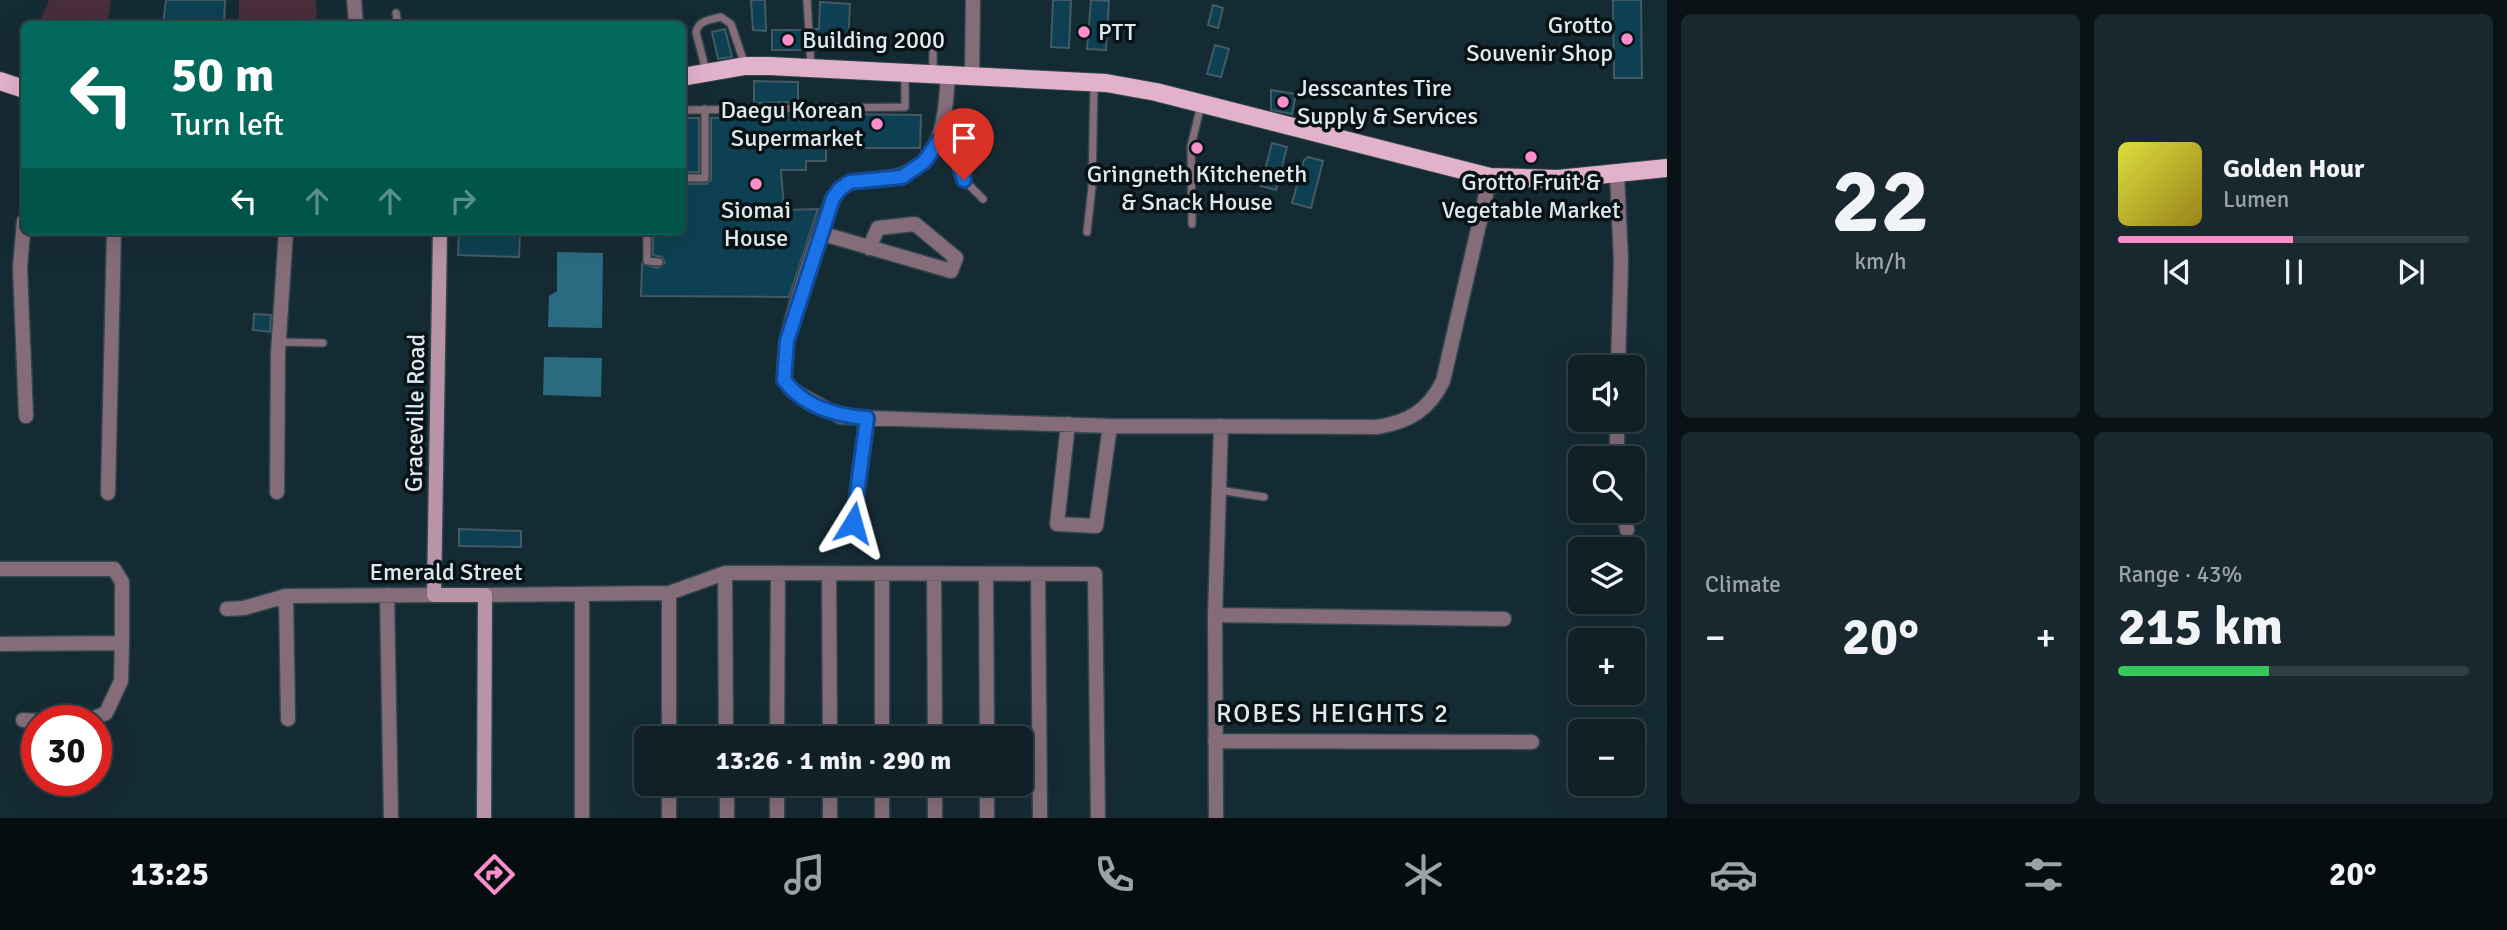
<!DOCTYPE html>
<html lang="en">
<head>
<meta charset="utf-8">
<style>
  body { margin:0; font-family:Signika,sans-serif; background:#19282e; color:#f1f3f6; height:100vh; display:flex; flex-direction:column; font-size:26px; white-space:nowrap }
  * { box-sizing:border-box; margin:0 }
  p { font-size:23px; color:#9ca3a7 }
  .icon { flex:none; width:38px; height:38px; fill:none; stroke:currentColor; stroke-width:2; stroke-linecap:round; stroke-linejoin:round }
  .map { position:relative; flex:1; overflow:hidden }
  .details { display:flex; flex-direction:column; gap:14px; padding:14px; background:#091215; width:840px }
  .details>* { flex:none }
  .guide { position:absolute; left:21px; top:21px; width:665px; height:214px; border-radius:10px; box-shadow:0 7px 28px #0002,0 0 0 2px #303e43; background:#00695c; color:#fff; overflow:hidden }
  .buttons { position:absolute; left:1568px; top:355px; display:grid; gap:14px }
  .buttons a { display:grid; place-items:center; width:77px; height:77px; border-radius:10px; background:#102026; box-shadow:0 7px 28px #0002,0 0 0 2px #303e43; font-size:35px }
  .speed { position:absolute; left:21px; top:705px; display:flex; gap:14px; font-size:35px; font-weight:700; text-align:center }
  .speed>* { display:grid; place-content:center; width:91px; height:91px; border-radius:50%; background:#102026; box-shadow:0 7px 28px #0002,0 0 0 2px #303e43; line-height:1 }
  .speed .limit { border:10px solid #d22; background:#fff; color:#111 }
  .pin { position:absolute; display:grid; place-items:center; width:60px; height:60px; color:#fff; margin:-72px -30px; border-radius:50% 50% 50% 0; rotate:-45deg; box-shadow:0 0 7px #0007 }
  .pin .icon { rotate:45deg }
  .me { position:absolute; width:77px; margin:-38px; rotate:8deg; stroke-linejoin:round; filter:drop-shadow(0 0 5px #0008) }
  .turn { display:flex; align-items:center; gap:24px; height:147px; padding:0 35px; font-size:32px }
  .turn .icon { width:91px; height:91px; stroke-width:2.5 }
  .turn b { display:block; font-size:49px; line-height:60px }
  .lanes { display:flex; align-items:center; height:66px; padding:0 35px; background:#0003; justify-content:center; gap:35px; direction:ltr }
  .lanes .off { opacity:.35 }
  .big { font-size:52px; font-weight:800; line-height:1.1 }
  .details .tile { flex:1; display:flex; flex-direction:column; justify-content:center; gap:10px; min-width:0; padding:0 24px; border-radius:10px; background:#19282e }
  .details .dial { align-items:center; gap:0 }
  .dial b { font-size:91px; line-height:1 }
  .song { display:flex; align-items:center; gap:21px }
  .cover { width:84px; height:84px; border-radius:10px; background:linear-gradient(135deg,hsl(60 70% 55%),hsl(50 70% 35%)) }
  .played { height:7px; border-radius:4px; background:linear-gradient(90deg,#f98fca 50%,#303e43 50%) }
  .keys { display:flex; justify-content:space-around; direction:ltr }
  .heat { display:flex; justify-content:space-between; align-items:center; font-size:38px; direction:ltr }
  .charge { height:10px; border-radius:5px; background:linear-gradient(90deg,#34c759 43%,#303e43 0) }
  .details .tiles { flex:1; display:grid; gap:14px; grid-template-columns:repeat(2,1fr) }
  .trip { position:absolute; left:634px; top:726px; width:399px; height:70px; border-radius:10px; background:#102026; box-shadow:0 7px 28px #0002,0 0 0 2px #303e43; font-weight:800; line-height:70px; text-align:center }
  .menu { display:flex; height:112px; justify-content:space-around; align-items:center; background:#060d0f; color:#9ca3a7 }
  .menu .icon { width:49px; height:49px }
  .menu .active { color:#f98fca }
  .menu b { font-size:32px; color:#f1f3f6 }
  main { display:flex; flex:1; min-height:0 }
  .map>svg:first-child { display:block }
  .green { fill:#482d3b }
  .water { fill:#2a6b82 }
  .building { fill:#0d4052; stroke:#435a64; stroke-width:2 }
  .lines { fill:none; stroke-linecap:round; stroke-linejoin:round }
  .lane-casing { stroke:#31464d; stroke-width:10 }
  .street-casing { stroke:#31464d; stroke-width:17 }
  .secondary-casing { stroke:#31464d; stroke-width:17 }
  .primary-casing { stroke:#31464d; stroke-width:20 }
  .lane { stroke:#846d78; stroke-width:7 }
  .street { stroke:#846d78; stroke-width:14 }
  .secondary { stroke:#b894a6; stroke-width:14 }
  .primary { stroke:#e1b2ca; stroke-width:18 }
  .route-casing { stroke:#114b97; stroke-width:18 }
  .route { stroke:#1a73e8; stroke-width:12 }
  .poi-dot { fill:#f98fca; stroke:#091215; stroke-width:2.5 }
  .labels { text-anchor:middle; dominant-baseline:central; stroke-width:7; stroke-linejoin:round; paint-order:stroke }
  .poi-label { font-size:24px; fill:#ddeaef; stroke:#091215; text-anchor:start }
  .street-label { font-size:24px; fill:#ddeaef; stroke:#091215 }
  .neighbourhood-label { font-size:26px; letter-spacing:2px; fill:#ddeaef; stroke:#091215 }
</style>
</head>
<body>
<main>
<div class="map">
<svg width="1667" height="818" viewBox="0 0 1667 818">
  <rect width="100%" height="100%" fill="#152b33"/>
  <!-- green -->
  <path class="green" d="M 49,0 L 111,0 L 107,24 L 39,24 Z
    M 239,0 L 316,0 L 317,24 L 239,24 Z"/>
  <!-- water -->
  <path class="water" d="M 557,252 L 603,253 L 602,328 L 548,327 L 549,296 L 557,291 Z
    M 544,357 L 602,358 L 601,397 L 543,395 Z"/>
  <!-- building -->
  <path class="building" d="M 166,0 L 225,0 L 224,24 L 163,24 Z
    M 751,0 L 765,0 L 766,31 L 753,30 Z
    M 1053,0 L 1071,0 L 1069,48 L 1051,47 Z
    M 1091,0 L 1109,1 L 1106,50 L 1087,49 Z
    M 1613,0 L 1641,0 L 1642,78 L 1614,78 Z
    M 820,2 L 850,4 L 848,45 L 816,43 L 815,29 L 819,29 Z
    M 1213,5 L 1223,8 L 1218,28 L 1208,25 Z
    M 725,29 L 732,57 L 718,59 L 712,32 Z
    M 772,30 L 803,30 L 804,50 L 772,50 Z
    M 1215,45 L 1229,49 L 1221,77 L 1207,74 Z
    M 754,81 L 798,82 L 798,102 L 754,103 Z
    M 1271,90 L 1296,94 L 1292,114 L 1271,110 Z
    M 830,114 L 921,115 L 920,148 L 826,148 L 826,161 L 806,161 L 806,170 L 781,170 L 784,210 L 818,209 L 789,297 L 641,296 L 642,264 L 658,268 L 665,263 L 662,257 L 653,255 L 653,231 L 682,231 L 682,184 L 706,184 L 711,180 L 711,118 Z
    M 682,118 L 699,118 L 699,172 L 682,172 Z
    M 1272,143 L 1287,147 L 1276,190 L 1261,186 Z
    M 1308,157 L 1323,161 L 1311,208 L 1292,203 L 1304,160 Z
    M 459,231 L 520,231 L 519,257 L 458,255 Z
    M 254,314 L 271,315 L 270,332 L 253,330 Z
    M 459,529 L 521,531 L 521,547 L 459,546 Z"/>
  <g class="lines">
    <!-- lane casing -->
    <g class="lane-casing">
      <path id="lane" d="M 807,0 L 811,66
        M 396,13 L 398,24
        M 933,51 L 933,72
        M 706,71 L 696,32 C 699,20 710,20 721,17 L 731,24 L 745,65
        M 682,110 L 905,107 L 905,75
        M 940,139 L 955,152 L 964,180 L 983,199
        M 682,178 L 705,178 L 705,109
        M 1192,224 L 1191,146 L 1201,105
        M 647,231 L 647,261 L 659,262
        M 1087,232 L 1092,187 L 1094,83
        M 280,342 L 323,343
        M 1219,490 L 1264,497"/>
    </g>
    <!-- street casing -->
    <g class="street-casing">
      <path id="street" d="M 354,0 L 356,24
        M 948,73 C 945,130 940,176 873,180 C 860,181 847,180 838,191 C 826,204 790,320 787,342 C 785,355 785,367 784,380 L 792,390 L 841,417 L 1110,426 L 1377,427 C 1409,422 1429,410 1443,381 L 1490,177
        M 972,75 L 973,0
        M 1617,173 L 1621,261 L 1618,368
        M 24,221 L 20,268 L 26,416
        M 820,233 L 951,271 L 956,258 L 915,224 L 878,228 L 869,248
        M 1617,420 L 1617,458
        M 1068,424 L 1057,524 L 1096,526 L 1110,426
        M 277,492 L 278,353 L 286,231
        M 108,493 L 114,231
        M 1624,511 L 1627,530
        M 853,523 L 867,418
        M 0,569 L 114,569 L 122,582 L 122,643 L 0,644
        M 725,573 L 726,738
        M 829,574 L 830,738
        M 882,574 L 882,738
        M 934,574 L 935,738
        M 986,574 L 987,738
        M 1038,574 L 1040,818
        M 669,593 L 669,738
        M 387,595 L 391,818
        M 485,595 L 669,593 L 725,573 L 1095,574 L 1098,818
        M 286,596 L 288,719
        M 227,609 L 244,608 L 286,596 L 434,595
        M 1215,615 L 1504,619
        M 23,720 L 37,721
        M 87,721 L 106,713 L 121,681 L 122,643
        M 777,738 L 778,573
        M 1215,741 L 1532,742
        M 669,784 L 669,818
        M 727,784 L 727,818
        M 830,784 L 830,818
        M 882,784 L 882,818
        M 935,784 L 935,818
        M 987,784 L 987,818
        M 582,818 L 582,594
        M 777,818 L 777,784
        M 1216,818 L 1215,615 L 1221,426"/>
    </g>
    <!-- secondary casing -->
    <g class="secondary-casing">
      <path id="secondary" d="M 440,231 L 434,595 L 485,595 L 484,818"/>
    </g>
    <!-- primary casing -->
    <g class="primary-casing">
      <path id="primary" d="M 682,77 L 745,66 L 769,66 L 1106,83 L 1156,92 L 1490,177 L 1558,179 L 1667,168
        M 0,81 L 24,89"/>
    </g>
    <!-- lane -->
    <use href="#lane" class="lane"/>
    <!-- street -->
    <use href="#street" class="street"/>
    <!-- secondary -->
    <use href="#secondary" class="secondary"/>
    <!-- primary -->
    <use href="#primary" class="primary"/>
  </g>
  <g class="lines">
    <!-- route casing -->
    <g class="route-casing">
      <path id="route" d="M 853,523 L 867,418 C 836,416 803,406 784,380 L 787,341 L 833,198 L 840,189 L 850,182 L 902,177 L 924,162 L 940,139 L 956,152 L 964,180"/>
    </g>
    <!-- route -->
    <use href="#route" class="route"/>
  </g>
  <!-- markers -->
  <g class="poi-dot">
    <circle cx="1084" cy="32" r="7"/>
    <circle cx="1627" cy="39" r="7"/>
    <circle cx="788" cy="40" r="7"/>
    <circle cx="1283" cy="102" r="7"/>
    <circle cx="877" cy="124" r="7"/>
    <circle cx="1197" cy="148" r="7"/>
    <circle cx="1531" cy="157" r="7"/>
    <circle cx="756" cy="184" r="7"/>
  </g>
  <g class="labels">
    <!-- poi labels -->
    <g class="poi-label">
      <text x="1613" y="25" text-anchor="end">Grotto<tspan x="1613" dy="28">Souvenir Shop</tspan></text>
      <text x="1098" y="32">PTT</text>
      <text x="802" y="40">Building 2000</text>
      <text x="1297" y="88">Jesscantes Tire<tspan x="1297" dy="28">Supply &amp; Services</tspan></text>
      <text x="863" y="110" text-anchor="end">Daegu Korean<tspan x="863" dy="28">Supermarket</tspan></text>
      <text x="1197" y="174" text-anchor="middle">Gringneth Kitcheneth<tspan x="1197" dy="28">&amp; Snack House</tspan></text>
      <text x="1531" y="182" text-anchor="middle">Grotto Fruit &amp;<tspan x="1531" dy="28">Vegetable Market</tspan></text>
      <text x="756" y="210" text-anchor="middle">Siomai<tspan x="756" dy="28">House</tspan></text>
    </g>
    <!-- street labels -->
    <g class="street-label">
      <text transform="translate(415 413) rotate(-89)">Graceville Road</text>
      <text x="446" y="572">Emerald Street</text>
    </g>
    <!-- neighbourhood labels -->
    <g class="neighbourhood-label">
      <text x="1333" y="714">ROBES HEIGHTS 2</text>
    </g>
  </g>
</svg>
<div class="buttons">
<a><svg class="icon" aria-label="sound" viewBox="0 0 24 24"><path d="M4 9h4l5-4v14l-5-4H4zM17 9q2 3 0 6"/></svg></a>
<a><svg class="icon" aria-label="search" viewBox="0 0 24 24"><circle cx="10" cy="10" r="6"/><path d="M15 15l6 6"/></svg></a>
<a><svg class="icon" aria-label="layers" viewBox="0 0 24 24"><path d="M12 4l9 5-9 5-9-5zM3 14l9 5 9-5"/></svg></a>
<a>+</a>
<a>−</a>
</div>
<div class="speed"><div class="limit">30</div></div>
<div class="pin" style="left:964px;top:180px;background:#d93025"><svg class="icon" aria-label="arrive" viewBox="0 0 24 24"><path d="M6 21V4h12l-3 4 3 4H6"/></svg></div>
<svg class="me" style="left:853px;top:523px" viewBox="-20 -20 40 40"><path d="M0-17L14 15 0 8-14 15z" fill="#1a73e8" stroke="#fff" stroke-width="4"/></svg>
<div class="trip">13:26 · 1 min · 290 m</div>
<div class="guide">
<div class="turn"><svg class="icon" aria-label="left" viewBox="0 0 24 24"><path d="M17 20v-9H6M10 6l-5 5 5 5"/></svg><div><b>50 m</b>Turn left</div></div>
<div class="lanes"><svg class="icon" aria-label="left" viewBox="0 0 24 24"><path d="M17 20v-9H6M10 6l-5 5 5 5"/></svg><svg class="icon off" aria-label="ahead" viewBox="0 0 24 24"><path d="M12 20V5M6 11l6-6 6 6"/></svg><svg class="icon off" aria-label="ahead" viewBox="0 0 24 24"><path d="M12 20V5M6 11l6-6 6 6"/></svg><svg class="icon off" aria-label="right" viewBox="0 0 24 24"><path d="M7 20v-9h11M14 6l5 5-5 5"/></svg></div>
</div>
</div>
<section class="details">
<div class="tiles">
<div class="tile dial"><b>22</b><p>km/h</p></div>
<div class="tile">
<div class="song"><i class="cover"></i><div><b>Golden Hour</b><p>Lumen</p></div></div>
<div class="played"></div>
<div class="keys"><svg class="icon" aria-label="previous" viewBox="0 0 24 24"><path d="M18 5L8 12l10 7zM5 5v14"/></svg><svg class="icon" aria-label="pause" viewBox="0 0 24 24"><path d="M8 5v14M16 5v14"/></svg><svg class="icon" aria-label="next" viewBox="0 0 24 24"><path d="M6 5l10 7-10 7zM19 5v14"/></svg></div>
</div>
<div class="tile"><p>Climate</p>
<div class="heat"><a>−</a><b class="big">20°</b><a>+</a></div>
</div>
<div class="tile"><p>Range · 43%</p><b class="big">215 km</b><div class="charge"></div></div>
</div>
</section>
</main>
<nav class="menu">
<b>13:25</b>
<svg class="icon active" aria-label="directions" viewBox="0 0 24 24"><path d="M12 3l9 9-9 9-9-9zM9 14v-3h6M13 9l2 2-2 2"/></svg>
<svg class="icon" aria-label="music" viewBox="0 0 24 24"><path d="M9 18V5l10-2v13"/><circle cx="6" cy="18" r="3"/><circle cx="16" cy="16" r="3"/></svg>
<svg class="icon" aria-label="phone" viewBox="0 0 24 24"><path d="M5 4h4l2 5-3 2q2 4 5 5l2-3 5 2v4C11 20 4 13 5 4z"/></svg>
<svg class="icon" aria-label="climate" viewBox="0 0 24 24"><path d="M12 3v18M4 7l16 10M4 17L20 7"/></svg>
<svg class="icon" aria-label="car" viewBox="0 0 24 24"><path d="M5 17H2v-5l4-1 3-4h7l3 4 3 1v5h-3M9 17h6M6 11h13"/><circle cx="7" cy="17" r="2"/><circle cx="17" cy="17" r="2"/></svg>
<svg class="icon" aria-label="filters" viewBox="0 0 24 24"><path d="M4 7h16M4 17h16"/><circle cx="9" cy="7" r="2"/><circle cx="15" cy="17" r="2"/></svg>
<b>20°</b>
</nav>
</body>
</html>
